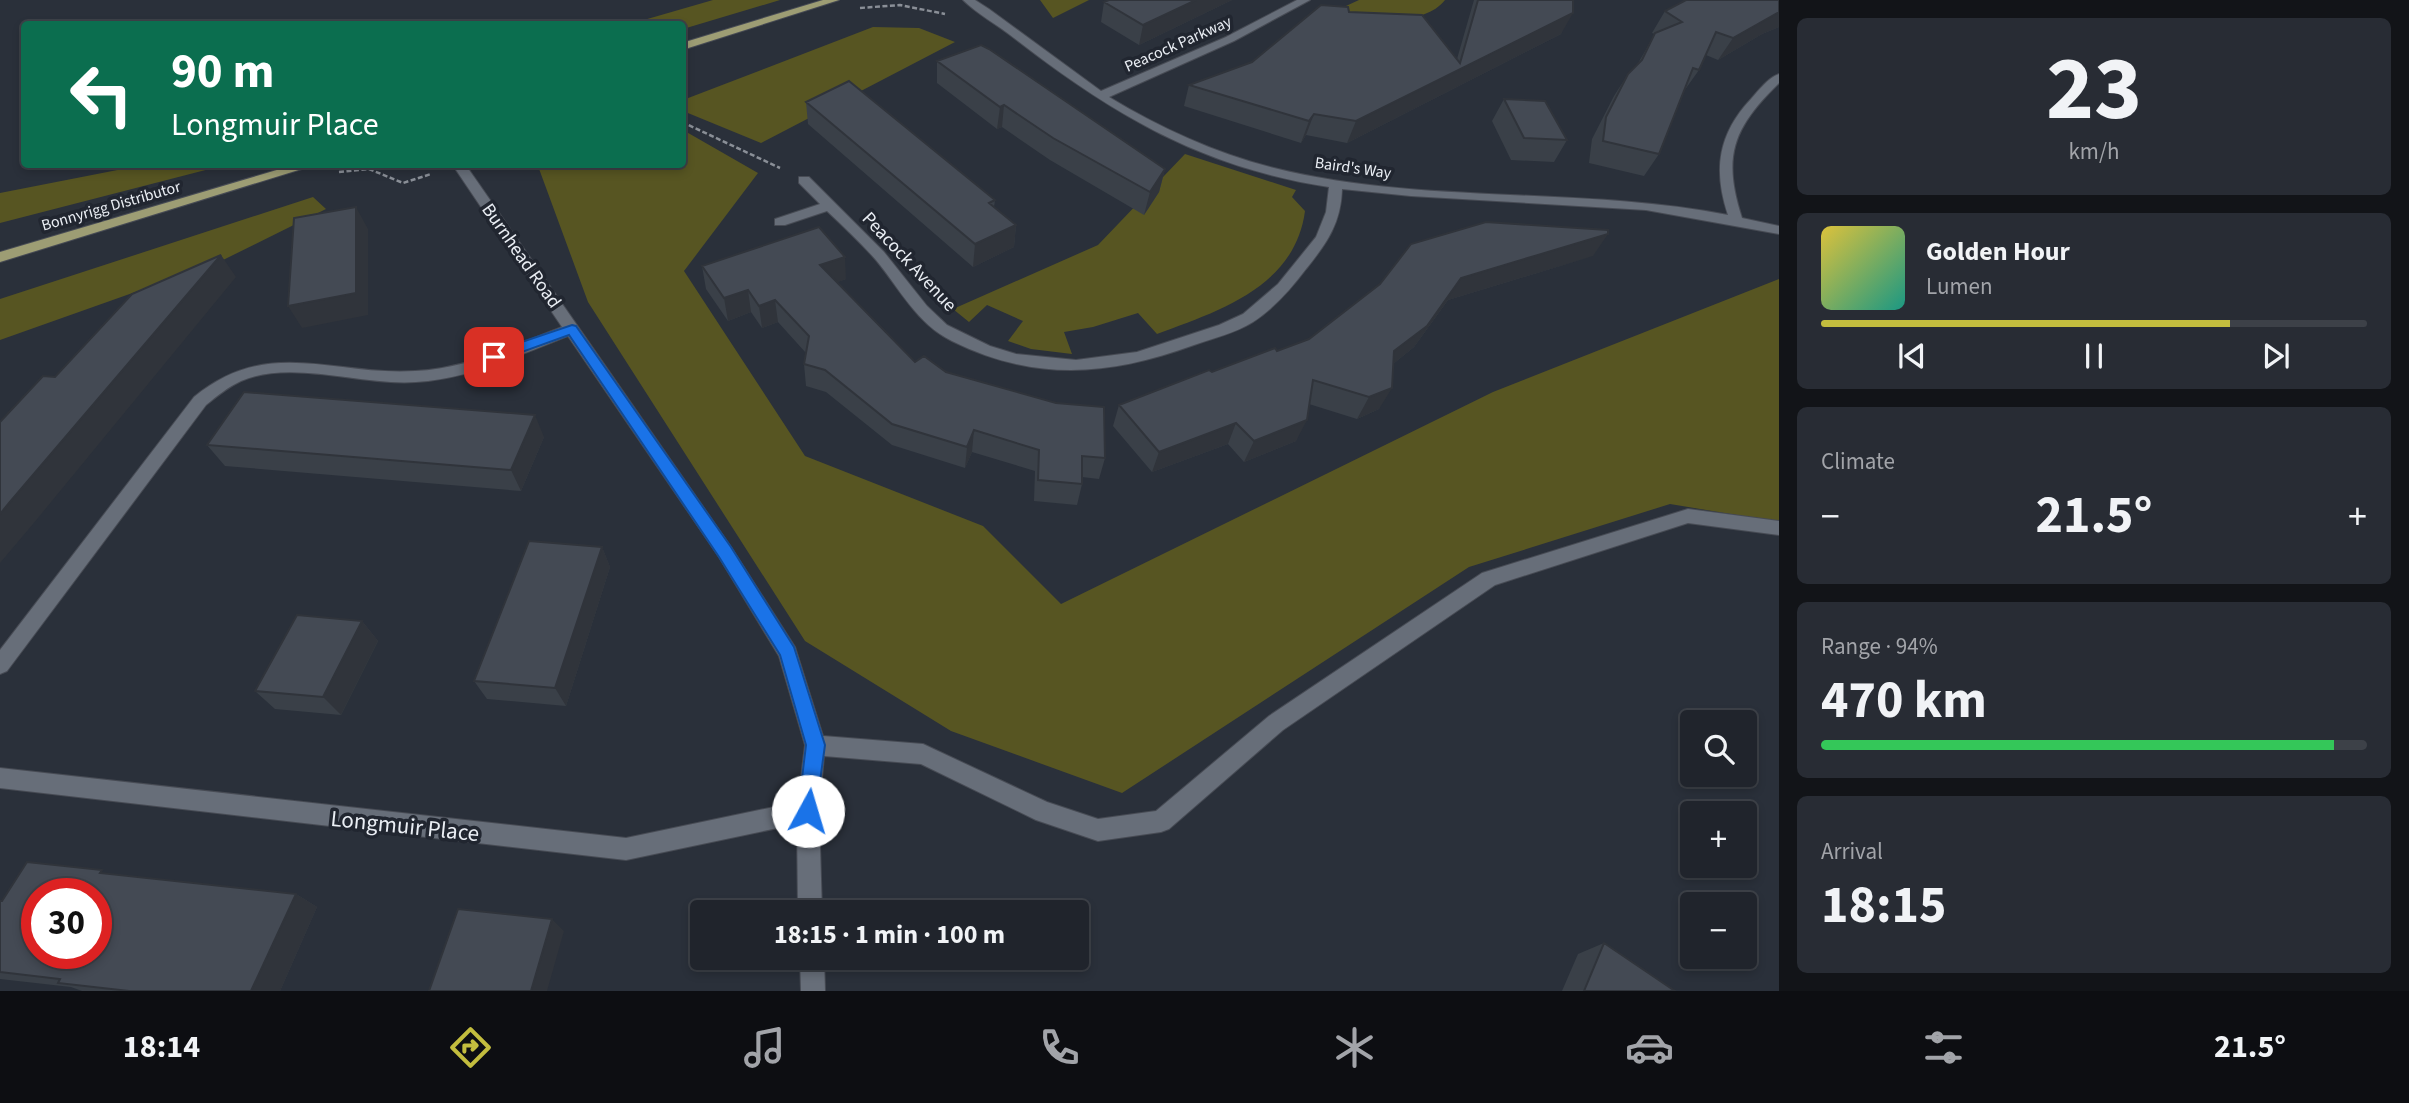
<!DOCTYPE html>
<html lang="en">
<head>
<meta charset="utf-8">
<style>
  body { margin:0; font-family:"Source Sans 3",sans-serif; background:#282c34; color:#f1f3f6; height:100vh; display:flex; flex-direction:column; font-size:26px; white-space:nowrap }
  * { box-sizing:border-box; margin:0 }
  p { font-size:23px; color:#a2a4a9 }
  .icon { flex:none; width:38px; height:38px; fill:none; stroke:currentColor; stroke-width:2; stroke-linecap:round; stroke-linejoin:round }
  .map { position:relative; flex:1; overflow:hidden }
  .sheet { display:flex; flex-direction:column; gap:18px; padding:18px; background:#121418; width:630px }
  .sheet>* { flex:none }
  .top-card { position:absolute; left:21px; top:21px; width:665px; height:147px; border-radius:7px; box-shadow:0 4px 10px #0003,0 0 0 2px #3d4148; background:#0b6e4f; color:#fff; overflow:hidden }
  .controls { position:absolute; left:1680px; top:710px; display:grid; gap:14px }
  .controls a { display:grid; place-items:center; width:77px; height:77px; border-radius:7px; background:#20242c; box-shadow:0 4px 10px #0003,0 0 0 2px #3d4148; font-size:35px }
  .speed { position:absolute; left:21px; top:878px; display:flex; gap:14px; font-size:35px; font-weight:700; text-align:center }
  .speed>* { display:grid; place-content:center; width:91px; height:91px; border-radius:50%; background:#20242c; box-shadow:0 4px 10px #0003,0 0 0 2px #3d4148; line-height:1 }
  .speed .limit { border:10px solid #d22; background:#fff; color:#111 }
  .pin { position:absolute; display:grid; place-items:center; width:60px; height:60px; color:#fff; margin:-30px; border-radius:14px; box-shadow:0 4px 10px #0006 }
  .me { position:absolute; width:77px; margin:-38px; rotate:6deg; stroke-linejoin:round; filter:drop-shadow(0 0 5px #0008) }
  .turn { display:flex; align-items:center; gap:24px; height:147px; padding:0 35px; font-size:32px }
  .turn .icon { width:91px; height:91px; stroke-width:2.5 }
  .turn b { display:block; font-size:49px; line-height:60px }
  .big { font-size:52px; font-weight:700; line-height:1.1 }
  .sheet .tile { flex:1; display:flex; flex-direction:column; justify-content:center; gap:10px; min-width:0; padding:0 24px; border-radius:10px; background:#282c34 }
  .sheet .dial { align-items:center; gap:0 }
  .dial b { font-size:91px; line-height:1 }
  .song { display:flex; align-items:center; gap:21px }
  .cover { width:84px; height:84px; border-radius:10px; background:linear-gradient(135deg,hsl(50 70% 55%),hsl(170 70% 35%)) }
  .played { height:7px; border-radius:4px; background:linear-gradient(90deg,#c3bd3e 75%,#3d4148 75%) }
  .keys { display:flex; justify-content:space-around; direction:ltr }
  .heat { display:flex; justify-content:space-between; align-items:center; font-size:38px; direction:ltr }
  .charge { height:10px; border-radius:5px; background:linear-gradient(90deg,#34c759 94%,#3d4148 0) }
  .trip { position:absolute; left:690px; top:900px; width:399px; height:70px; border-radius:7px; background:#20242c; box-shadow:0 4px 10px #0003,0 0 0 2px #3d4148; font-weight:700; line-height:70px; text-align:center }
  .tabs { display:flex; height:112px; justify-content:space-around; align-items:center; background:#0d0e12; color:#a2a4a9 }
  .tabs .icon { width:49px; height:49px }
  .tabs .on { color:#c3bd3e }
  .tabs b { font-size:32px; color:#f1f3f6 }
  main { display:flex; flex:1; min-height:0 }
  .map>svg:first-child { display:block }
  .green { fill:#575522 }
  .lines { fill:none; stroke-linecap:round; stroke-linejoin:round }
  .minor-casing { stroke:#474b54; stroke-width:2 }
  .major-casing { stroke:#474b54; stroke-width:2 }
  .path { stroke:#8a8f97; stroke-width:2.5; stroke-dasharray:5 2.5; stroke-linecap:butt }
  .minor { fill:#676e79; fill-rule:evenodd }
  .major { fill:#9d9d74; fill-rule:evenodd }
  .wall { fill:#3a4048 }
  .shaded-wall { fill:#30343b }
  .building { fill:#444a54; stroke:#30343b; stroke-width:2; fill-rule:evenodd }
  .route { fill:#1a73e8; stroke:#114b97; stroke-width:2 }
  .labels { text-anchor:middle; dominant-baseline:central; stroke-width:7; stroke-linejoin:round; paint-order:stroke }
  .far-street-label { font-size:16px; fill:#eaeef4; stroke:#212630 }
  .street-label { font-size:19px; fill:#eaeef4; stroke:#212630 }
  .near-street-label { font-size:23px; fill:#eaeef4; stroke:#212630 }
</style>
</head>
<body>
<main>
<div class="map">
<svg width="1779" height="991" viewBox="0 0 1779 991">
  <rect width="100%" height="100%" fill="#2a303a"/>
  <!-- green -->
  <path class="green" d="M 713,0 L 780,0 L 683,29 L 682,24 L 630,24 Z
    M 1040,0 L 1089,0 L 1053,18 Z
    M 1359,0 L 1445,0 C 1421,30 1368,14 1335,11 Z
    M 873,27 L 919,28 L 955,42 L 761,143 L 683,111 L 683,100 Z
    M 683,130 L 758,173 L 684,271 L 805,456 L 983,526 L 1061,604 L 1493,392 L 1779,279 L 1779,522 L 1670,504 L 1469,567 L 1122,793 L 951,731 L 805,641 L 588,302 L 538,166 L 682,164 Z
    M 1185,154 L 1296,190 L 1292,197 L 1305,211 C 1295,287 1219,311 1157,334 L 1138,313 L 1093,327 L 1064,332 L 1072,354 L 1031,349 L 1008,341 L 1023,321 L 987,305 L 969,322 L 953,309 L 1098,245 Z
    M 143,165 L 225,165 L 0,223 L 0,193 Z
    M 313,197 L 326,209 L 217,263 L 0,340 L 0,299 Z"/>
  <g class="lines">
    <!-- minor casing -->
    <g class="minor-casing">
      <path id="minor" d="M 963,0 L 975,0 L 989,9 L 1101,91 L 1226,37 L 1297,0 L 1310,0 L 1234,41 L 1109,97 C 1160,128 1215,153 1274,168 C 1422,205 1578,186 1728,215 C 1713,170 1718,134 1751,99 C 1759,90 1768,78 1779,74 L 1779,83 C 1733,128 1722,156 1742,218 L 1779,226 L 1779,234 L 1646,210 L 1411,196 L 1342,189 C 1341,223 1327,243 1306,269 C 1291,289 1274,308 1253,322 C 1236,333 1214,338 1194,345 C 1109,376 1035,382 952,341 C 917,324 900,289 876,260 C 861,243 844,227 827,211 L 785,225 L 775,225 L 775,219 L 820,204 L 799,183 L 799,177 L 809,177 L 884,252 L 927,306 L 947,325 L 990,346 L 1016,354 L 1076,360 L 1137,352 L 1219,325 L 1243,314 L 1278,284 L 1316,237 L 1326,212 L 1329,187 C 1203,168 1113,115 1014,38 C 998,25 977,14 963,0 Z
        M 452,164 L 465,164 L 731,547 L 795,647 L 823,736 L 923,744 L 1047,802 L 1098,819 L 1156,811 L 1269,716 L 1482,573 L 1688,509 L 1779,521 L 1779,535 L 1688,523 L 1495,585 L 1283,730 L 1169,829 L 1161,832 L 1098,841 L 1036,820 L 921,764 L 824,756 L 819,811 L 822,912 L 798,912 L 797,824 L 626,860 L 0,788 L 0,768 L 626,838 L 798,802 L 805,745 L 779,656 L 719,557 L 568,336 C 519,355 469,379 416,382 C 362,386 291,359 241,381 C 228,387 217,396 206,405 L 7,671 L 0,674 L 0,650 L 194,397 C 268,336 332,376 415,371 C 466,369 515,345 562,327 Z
        M 800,957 L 824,957 L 825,991 L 801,991 Z"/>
    </g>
    <!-- major casing -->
    <g class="major-casing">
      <path id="major" d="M 823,0 L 839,0 L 682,50 L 682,43 Z
        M 297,164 L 318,164 L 0,262 L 0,252 Z"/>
    </g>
    <!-- path -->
    <path class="path" d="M 860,8 L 900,5 L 945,14
      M 682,122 L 780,168
      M 339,172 L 369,169 L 403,183 L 431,174"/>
    <!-- minor -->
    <use href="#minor" class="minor"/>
    <!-- major -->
    <use href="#major" class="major"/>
  </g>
  <!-- wall -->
  <path class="wall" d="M 1109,0 L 1232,0 L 1139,45 L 1101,22 L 1104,2 Z
    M 1474,0 L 1573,0 L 1561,34 L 1347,143 L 1306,135 L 1301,143 L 1184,106 L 1189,85 L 1252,62 L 1349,12 L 1457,59 Z
    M 1779,0 L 1779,27 L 1762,34 L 1718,60 L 1706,55 L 1699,70 L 1684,91 L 1659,154 L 1644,176 L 1589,163 L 1592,139 L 1614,96 L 1628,74 L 1637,65 L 1655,34 L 1652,33 L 1665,11 Z
    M 937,61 L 1165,169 L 1159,192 L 1144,215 L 1050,160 L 1002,127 L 997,129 L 937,83 Z
    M 1504,99 L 1567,140 L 1554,162 L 1511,160 L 1492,121 Z
    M 806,102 L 995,200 L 994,207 L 1016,225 L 1014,247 L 973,267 L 808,124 Z
    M 1593,256 L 1448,300 L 1414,347 L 1393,364 L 1379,409 L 1357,419 L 1309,404 L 1296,441 L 1244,462 L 1228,444 L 1152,472 L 1113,426 L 1119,405 L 1277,351 L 1309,339 Z
    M 702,266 L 846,279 L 837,282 L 915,362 L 946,372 L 1105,458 L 1099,479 L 1082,477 L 1082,484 L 1077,505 L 1034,501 L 1035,471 L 972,452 L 965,468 L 892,445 L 826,392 L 806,386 L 804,364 L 806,353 L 778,322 L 762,328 L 751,312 L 728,321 L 706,289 Z
    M 544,437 L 521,491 L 225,466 L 207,445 Z
    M 602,547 L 610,567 L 566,706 L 487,699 L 474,681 Z
    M 362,621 L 378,641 L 341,715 L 275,709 L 255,691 Z
    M 111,874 L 296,894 L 317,907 L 280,991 L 82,991 L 71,987 L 0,979 L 0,901 Z
    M 1604,943 L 1675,991 L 1562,991 L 1578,954 Z"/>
  <!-- shaded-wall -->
  <path class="shaded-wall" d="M 1196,0 L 1232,0 L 1139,45 L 1143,25 Z
    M 1779,12 L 1779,27 L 1762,34 L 1718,60 L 1733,38 Z
    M 1573,13 L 1561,34 L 1347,143 L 1356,121 Z
    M 1004,105 L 1002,127 L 997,129 L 1000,107 Z
    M 1314,114 L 1306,135 L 1301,143 L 1309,121 Z
    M 1165,169 L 1159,192 L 1144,215 L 1150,192 Z
    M 356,207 L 368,229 L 368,315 L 302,328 L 288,306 Z
    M 1016,225 L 1014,247 L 973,267 L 975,244 Z
    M 1608,234 L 1593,256 L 1448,300 L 1414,347 L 1382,373 L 1394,351 L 1461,278 Z
    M 221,255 L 236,277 L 33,524 L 0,563 L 0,514 Z
    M 845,257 L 846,279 L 822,288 L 820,265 Z
    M 748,290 L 751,312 L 728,321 L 724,298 Z
    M 775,300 L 778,322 L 762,328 L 759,306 Z
    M 1392,388 L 1379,409 L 1357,419 L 1369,397 Z
    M 535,415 L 544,437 L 521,491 L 511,470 Z
    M 1307,420 L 1296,441 L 1244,462 L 1254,441 Z
    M 1236,423 L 1228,444 L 1152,472 L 1159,452 Z
    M 974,430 L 972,452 L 965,468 L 967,447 Z
    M 602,547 L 610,567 L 566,706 L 555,688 Z
    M 362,621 L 378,641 L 341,715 L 323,697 Z
    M 296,894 L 317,907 L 280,991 L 251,991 Z
    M 552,919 L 564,931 L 547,991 L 531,991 Z"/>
  <!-- building -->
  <path class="building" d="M 1109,0 L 1196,0 L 1143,25 L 1104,2 Z
    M 1478,0 L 1573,0 L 1573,13 L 1356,121 L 1314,114 L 1309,121 L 1189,85 L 1252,62 L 1321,5 L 1348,7 L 1349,12 L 1422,15 L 1460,63 Z
    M 1686,0 L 1779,0 L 1779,12 L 1733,38 L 1716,32 L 1699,70 L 1693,68 L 1659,154 L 1603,141 L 1606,117 L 1628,74 L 1642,60 L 1655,33 L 1682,22 L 1665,11 Z
    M 981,45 L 989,49 L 1165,169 L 1150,192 L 1053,138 L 1004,105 L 1000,107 L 937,61 Z
    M 849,81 L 995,200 L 989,203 L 1016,225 L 975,244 L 806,102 Z
    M 1504,99 L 1545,101 L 1567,140 L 1524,138 Z
    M 356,207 L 356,293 L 288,306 L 294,218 Z
    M 1486,222 L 1608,230 L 1608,234 L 1461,278 L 1427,326 L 1394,351 L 1392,388 L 1369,397 L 1313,380 L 1307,420 L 1254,441 L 1236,423 L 1159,452 L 1119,405 L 1209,370 L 1212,372 L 1275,348 L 1277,351 L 1309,339 L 1380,284 L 1411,244 Z
    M 819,227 L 845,257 L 820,265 L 915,362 L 924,356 L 946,372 L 1056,403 L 1104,407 L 1105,458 L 1082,456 L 1082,484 L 1038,480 L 1039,450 L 974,430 L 967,447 L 892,424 L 825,370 L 804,364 L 809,336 L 775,300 L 759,306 L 748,290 L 724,298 L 702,266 Z
    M 221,255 L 9,503 L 0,514 L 0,422 L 43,376 L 55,377 L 132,294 Z
    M 244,392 L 535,415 L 511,470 L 207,445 Z
    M 529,541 L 602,547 L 555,688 L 474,681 Z
    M 297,615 L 362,621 L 323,697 L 255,691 Z
    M 27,862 L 102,870 L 100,873 L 296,894 L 251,991 L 129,991 L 58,983 L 60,979 L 0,972 L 0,901 L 2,901 ZM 37,894 L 96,894 L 96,954 L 37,954 Z
    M 458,909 L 552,919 L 531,991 L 429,991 Z
    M 1604,943 L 1675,991 L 1584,991 Z"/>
  <!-- route -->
  <path class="route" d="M 572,325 L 576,326 L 731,547 L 794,647 L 825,745 L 815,818 L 808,820 L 801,818 L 798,811 L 806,745 L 780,655 L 719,557 L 569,335 L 494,362 L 487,357 L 489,353 Z"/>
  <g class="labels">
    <!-- far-street labels -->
    <g class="far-street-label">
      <text transform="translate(1178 44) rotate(-24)">Peacock Parkway</text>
      <text transform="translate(1353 168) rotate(8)">Baird's Way</text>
      <text transform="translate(111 206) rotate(-16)">Bonnyrigg Distributor</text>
    </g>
    <!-- street labels -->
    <g class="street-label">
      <text transform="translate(521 256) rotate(55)">Burnhead Road</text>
      <text transform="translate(909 262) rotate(47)">Peacock Avenue</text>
    </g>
    <!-- near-street labels -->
    <g class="near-street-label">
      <text transform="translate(405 826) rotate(6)">Longmuir Place</text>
    </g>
  </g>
</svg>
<div class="controls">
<a><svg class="icon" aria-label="search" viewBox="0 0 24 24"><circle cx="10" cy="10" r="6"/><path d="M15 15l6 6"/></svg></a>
<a>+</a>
<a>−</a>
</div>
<div class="speed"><div class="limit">30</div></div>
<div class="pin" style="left:494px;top:357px;background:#d93025"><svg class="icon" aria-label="arrive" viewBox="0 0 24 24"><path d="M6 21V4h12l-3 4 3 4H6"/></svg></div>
<svg class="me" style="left:808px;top:811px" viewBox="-20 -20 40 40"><circle r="19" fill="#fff"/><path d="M0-13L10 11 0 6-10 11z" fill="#1a73e8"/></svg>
<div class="trip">18:15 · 1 min · 100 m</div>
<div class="top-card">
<div class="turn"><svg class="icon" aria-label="left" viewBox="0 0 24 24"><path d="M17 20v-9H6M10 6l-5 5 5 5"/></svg><div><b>90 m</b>Longmuir Place</div></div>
</div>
</div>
<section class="sheet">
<div class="tile dial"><b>23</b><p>km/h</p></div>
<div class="tile">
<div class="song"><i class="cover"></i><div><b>Golden Hour</b><p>Lumen</p></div></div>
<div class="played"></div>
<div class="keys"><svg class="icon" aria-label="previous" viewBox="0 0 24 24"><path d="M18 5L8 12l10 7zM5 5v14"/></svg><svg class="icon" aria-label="pause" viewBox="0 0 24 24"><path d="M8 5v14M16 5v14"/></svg><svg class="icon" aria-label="next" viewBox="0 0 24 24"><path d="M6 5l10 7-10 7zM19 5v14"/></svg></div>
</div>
<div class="tile"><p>Climate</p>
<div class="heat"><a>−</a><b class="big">21.5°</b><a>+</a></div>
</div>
<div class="tile"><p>Range · 94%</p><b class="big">470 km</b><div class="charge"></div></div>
<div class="tile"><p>Arrival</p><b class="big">18:15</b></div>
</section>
</main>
<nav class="tabs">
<b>18:14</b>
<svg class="icon on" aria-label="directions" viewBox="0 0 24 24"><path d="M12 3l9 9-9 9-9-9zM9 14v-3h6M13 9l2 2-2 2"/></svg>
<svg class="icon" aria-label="music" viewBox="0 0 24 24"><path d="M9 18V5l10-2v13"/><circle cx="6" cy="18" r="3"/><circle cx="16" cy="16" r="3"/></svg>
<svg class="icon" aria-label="phone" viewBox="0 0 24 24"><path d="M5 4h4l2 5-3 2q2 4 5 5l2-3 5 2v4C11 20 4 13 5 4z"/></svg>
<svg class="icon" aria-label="climate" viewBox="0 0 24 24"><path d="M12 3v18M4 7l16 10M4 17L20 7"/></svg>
<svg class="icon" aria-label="car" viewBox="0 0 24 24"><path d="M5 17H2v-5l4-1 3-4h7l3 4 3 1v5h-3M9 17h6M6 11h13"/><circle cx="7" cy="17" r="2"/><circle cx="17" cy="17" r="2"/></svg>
<svg class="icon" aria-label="filters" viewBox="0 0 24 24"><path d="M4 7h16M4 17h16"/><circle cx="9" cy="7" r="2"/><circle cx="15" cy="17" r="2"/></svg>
<b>21.5°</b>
</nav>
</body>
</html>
